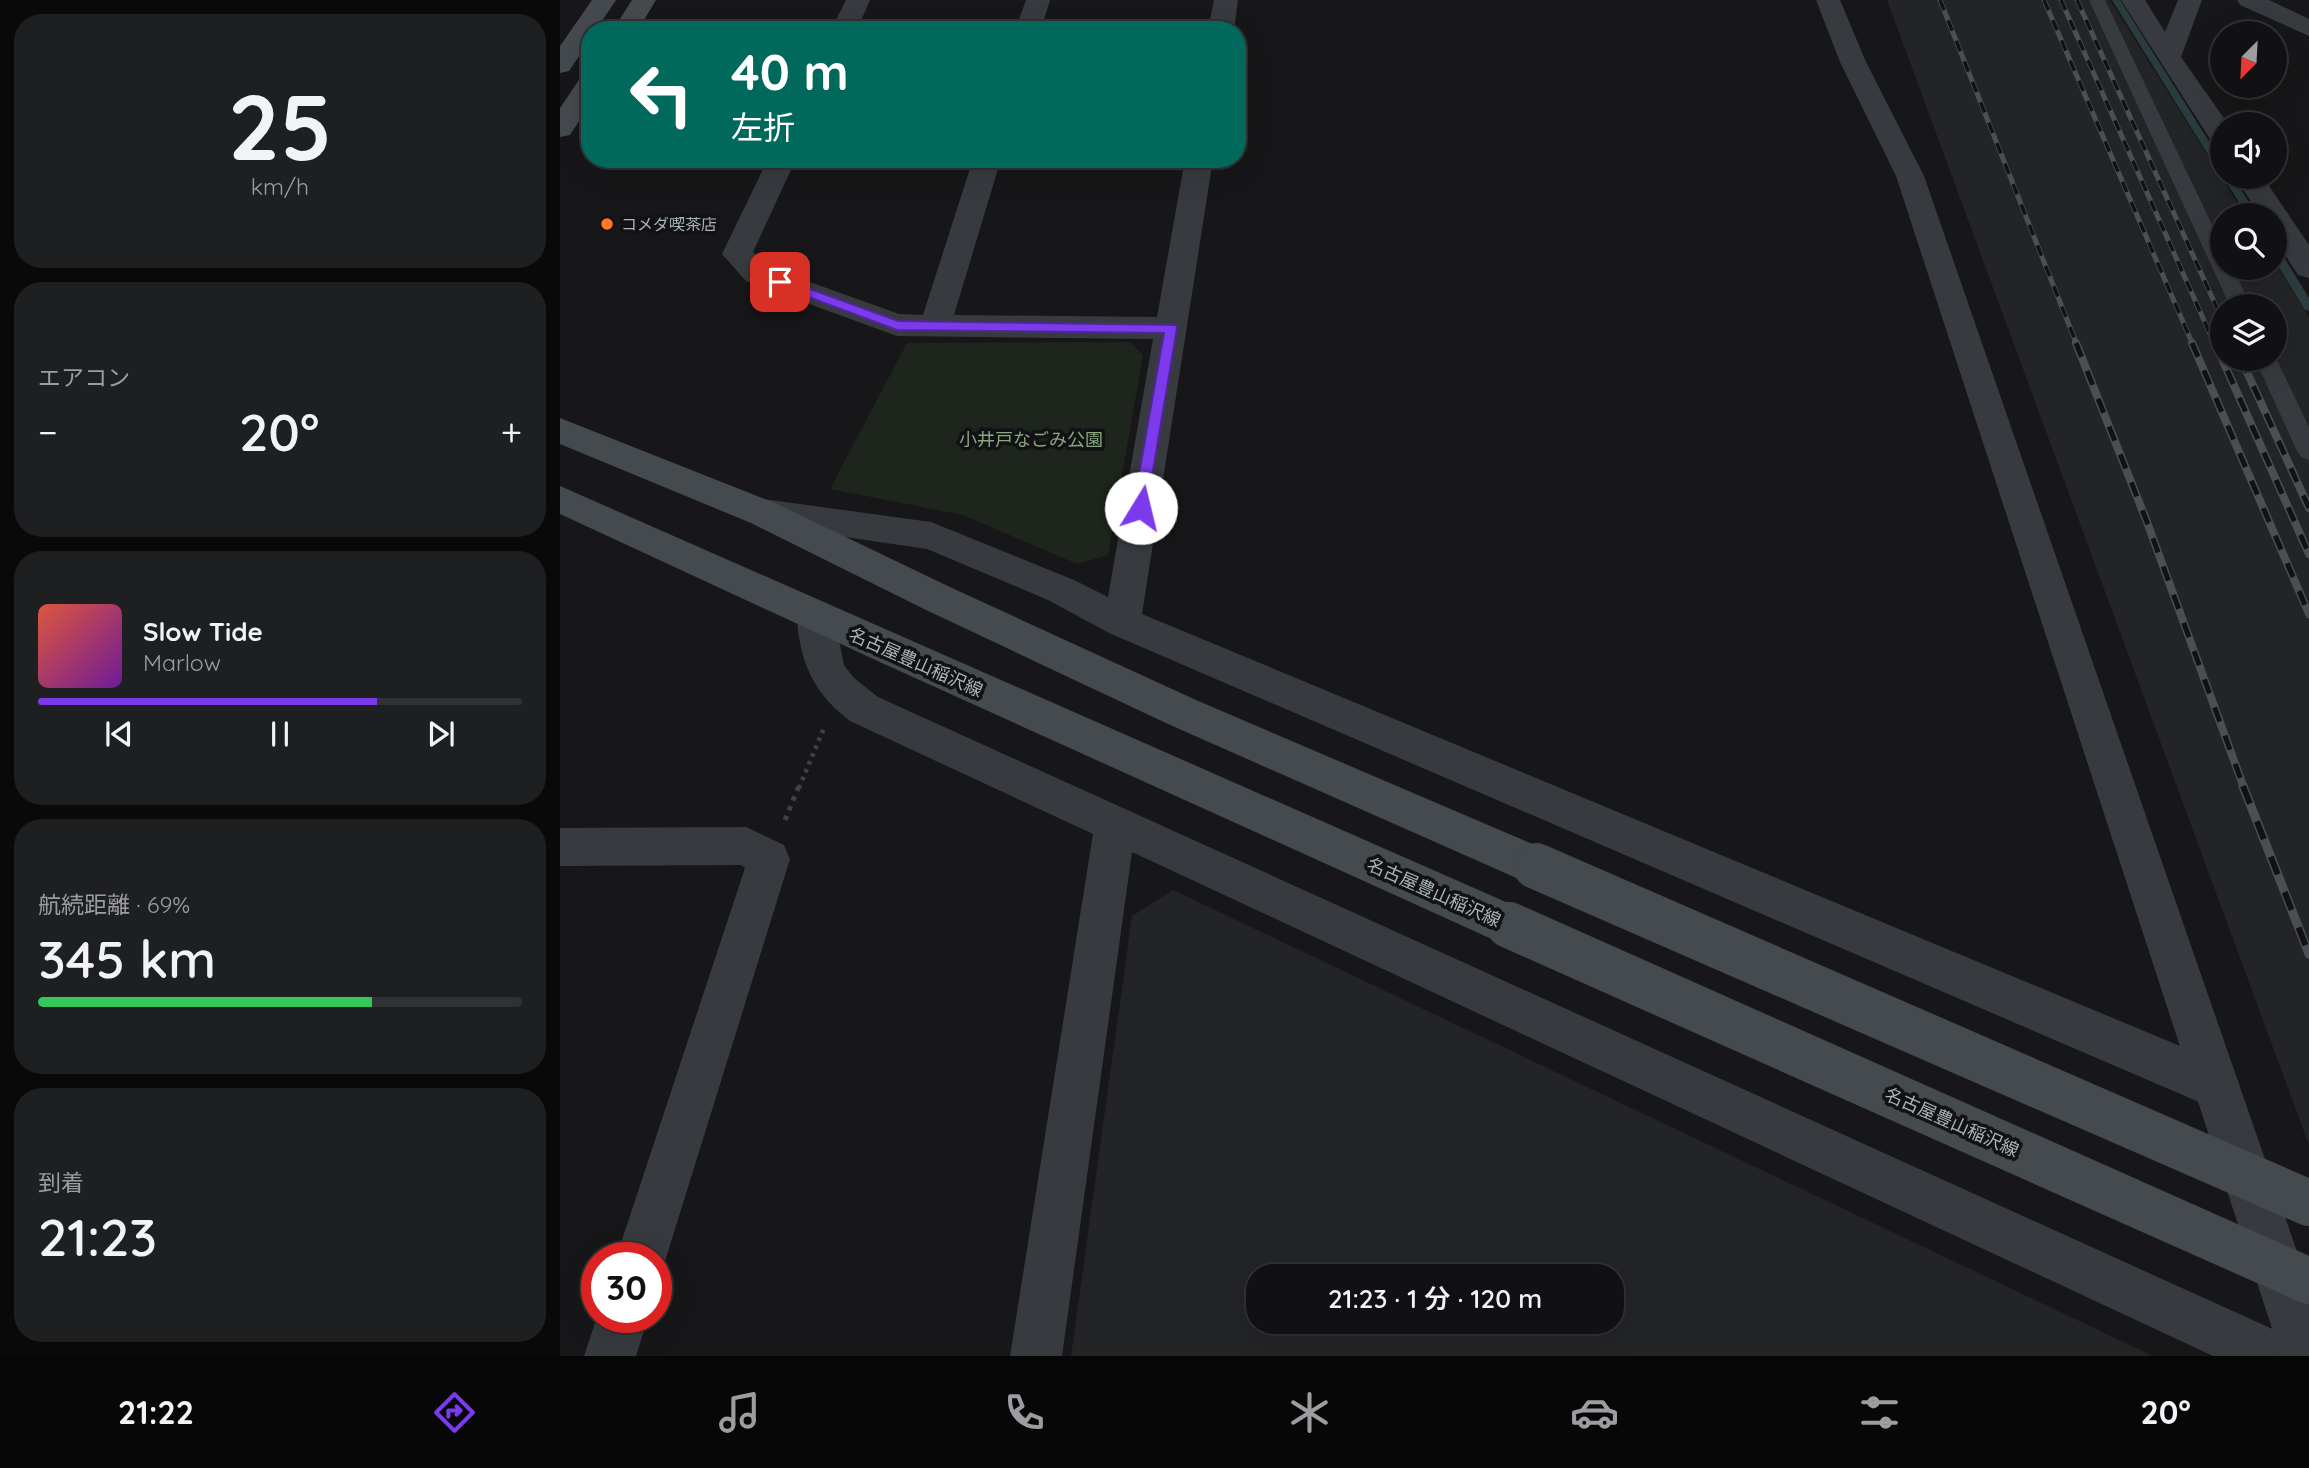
<!DOCTYPE html>
<html lang="ja">
<head>
<meta charset="utf-8">
<style>
  body { margin:0; font-family:Quicksand,"Noto Sans JP",sans-serif; background:#1e1f21; color:#f1f3f6; height:100vh; display:flex; flex-direction:column; font-size:26px; white-space:nowrap }
  * { box-sizing:border-box; margin:0 }
  p { font-size:23px; color:#9c9da0 }
  .icon { flex:none; width:38px; height:38px; fill:none; stroke:currentColor; stroke-width:2; stroke-linecap:round; stroke-linejoin:round }
  .map { position:relative; flex:1; overflow:hidden }
  .details { display:flex; flex-direction:column; gap:14px; padding:14px; background:#09090a; width:560px }
  .details>* { flex:none }
  .hud { position:absolute; left:21px; top:21px; width:665px; height:147px; border-radius:28px; box-shadow:0 7px 28px #0002,0 0 0 2px #303133; background:#00695c; color:#fff; overflow:hidden }
  .needle { width:46px; rotate:204deg }
  .buttons { position:absolute; left:1650px; top:21px; display:grid; gap:14px }
  .buttons a { display:grid; place-items:center; width:77px; height:77px; border-radius:50%; background:#111113; box-shadow:0 7px 28px #0002,0 0 0 2px #303133; font-size:35px }
  .speed { position:absolute; left:21px; top:1242px; display:flex; gap:14px; font-size:35px; font-weight:700; text-align:center }
  .speed>* { display:grid; place-content:center; width:91px; height:91px; border-radius:50%; background:#111113; box-shadow:0 7px 28px #0002,0 0 0 2px #303133; line-height:1 }
  .speed .limit { border:10px solid #d22; background:#fff; color:#111 }
  .pin { position:absolute; display:grid; place-items:center; width:60px; height:60px; color:#fff; margin:-30px; border-radius:14px; box-shadow:0 4px 10px #0006 }
  .me { position:absolute; width:77px; margin:-38px; rotate:9deg; stroke-linejoin:round; filter:drop-shadow(0 0 5px #0008) }
  .turn { display:flex; align-items:center; gap:24px; height:147px; padding:0 35px; font-size:32px }
  .turn .icon { width:91px; height:91px; stroke-width:2.5 }
  .turn b { display:block; font-size:49px; line-height:60px }
  .big { font-size:52px; font-weight:600; line-height:1.1 }
  .details .widget { flex:1; display:flex; flex-direction:column; justify-content:center; gap:10px; min-width:0; padding:0 24px; border-radius:28px; background:#1e1f21 }
  .details .dial { align-items:center; gap:0 }
  .dial b { font-size:91px; line-height:1 }
  .song { display:flex; align-items:center; gap:21px }
  .cover { width:84px; height:84px; border-radius:10px; background:linear-gradient(135deg,hsl(10 70% 55%),hsl(280 70% 35%)) }
  .played { height:7px; border-radius:4px; background:linear-gradient(90deg,#7c3aed 70%,#303133 70%) }
  .keys { display:flex; justify-content:space-around; direction:ltr }
  .heat { display:flex; justify-content:space-between; align-items:center; font-size:38px; direction:ltr }
  .charge { height:10px; border-radius:5px; background:linear-gradient(90deg,#34c759 69%,#303133 0) }
  .trip { position:absolute; left:686px; top:1264px; width:378px; height:70px; border-radius:28px; background:#111113; box-shadow:0 7px 28px #0002,0 0 0 2px #303133; font-weight:600; line-height:70px; text-align:center }
  .menu { display:flex; height:112px; justify-content:space-around; align-items:center; background:#070708; color:#9c9da0 }
  .menu .icon { width:49px; height:49px }
  .menu .selected { color:#7c3aed }
  .menu b { font-size:32px; color:#f1f3f6 }
  main { display:flex; flex:1; min-height:0 }
  .map>svg:first-child { display:block }
  .built { fill:#232426; fill-rule:evenodd }
  .green { fill:#1e251c }
  .lines { fill:none; stroke-linecap:round; stroke-linejoin:round }
  .stream { fill:#2b3c3f; fill-rule:evenodd }
  .path-far1 { stroke:#3d4246; stroke-width:4.5; stroke-dasharray:3.5 5; stroke-linecap:butt }
  .path { stroke:#3d4246; stroke-width:5; stroke-dasharray:4.5 6; stroke-linecap:butt }
  .service { fill:#373b3f; fill-rule:evenodd }
  .minor { fill:#373b3f; fill-rule:evenodd }
  .tertiary { fill:#373b3f; fill-rule:evenodd }
  .secondary { fill:#454a4f; fill-rule:evenodd }
  .rail-far2-casing { stroke:#4a4f54; stroke-width:5 }
  .rail-far1-casing { stroke:#4a4f54; stroke-width:8 }
  .rail-casing { stroke:#4a4f54; stroke-width:9 }
  .rail-far2 { stroke:#121214; stroke-width:3.5; stroke-dasharray:11; stroke-linecap:butt }
  .rail-far1 { stroke:#121214; stroke-width:5; stroke-dasharray:15; stroke-linecap:butt }
  .rail { stroke:#121214; stroke-width:6; stroke-dasharray:19; stroke-linecap:butt }
  .secondary-bridge { stroke:#454a4f; stroke-width:46 }
  .route { fill:#7c3aed; stroke:#51269a; stroke-width:2 }
  .poi-dot { fill:#ff7629; stroke:#121214; stroke-width:2.5 }
  .labels { text-anchor:middle; dominant-baseline:central; stroke-width:7; stroke-linejoin:round; paint-order:stroke }
  .far-poi-label { font-size:16px; fill:#a8b3ba; stroke:#121214; text-anchor:start }
  .park-label { font-size:18px; fill:#87a77d; stroke:#121214 }
  .street-label { font-size:18px; fill:#a8b3ba; stroke:#121214 }
</style>
</head>
<body>
<main>
<section class="details">
<div class="widget dial"><b>25</b><p>km/h</p></div>
<div class="widget"><p>エアコン</p>
<div class="heat"><a>−</a><b class="big">20°</b><a>+</a></div>
</div>
<div class="widget">
<div class="song"><i class="cover"></i><div><b>Slow Tide</b><p>Marlow</p></div></div>
<div class="played"></div>
<div class="keys"><svg class="icon" aria-label="previous" viewBox="0 0 24 24"><path d="M18 5L8 12l10 7zM5 5v14"/></svg><svg class="icon" aria-label="pause" viewBox="0 0 24 24"><path d="M8 5v14M16 5v14"/></svg><svg class="icon" aria-label="next" viewBox="0 0 24 24"><path d="M6 5l10 7-10 7zM19 5v14"/></svg></div>
</div>
<div class="widget"><p>航続距離 · 69%</p><b class="big">345 km</b><div class="charge"></div></div>
<div class="widget"><p>到着</p><b class="big">21:23</b></div>
</section>
<div class="map">
<svg width="1749" height="1356" viewBox="0 0 1749 1356">
  <rect width="100%" height="100%" fill="#171719"/>
  <!-- built -->
  <path class="built" d="M 1327,0 L 1550,0 L 1685,215 L 1662,215 L 1662,268 L 1715,268 L 1715,263 L 1749,317 L 1749,1145 ZM 1662,306 L 1715,306 L 1715,359 L 1662,359 Z
    M 613,890 L 1593,1356 L 511,1356 L 572,916 ZM 698,1276 L 1052,1276 L 1052,1321 L 698,1321 Z"/>
  <!-- green -->
  <path class="green" d="M 570,342 L 583,355 L 548,555 L 517,564 L 403,515 L 270,489 L 347,343 Z"/>
  <g class="lines">
    <!-- stream -->
    <path class="stream" d="M 1552,0 L 1560,0 L 1662,162 L 1662,172 L 1657,169 Z
      M 1663,177 L 1673,177 L 1697,215 L 1687,215 Z
      M 1715,248 L 1719,249 L 1749,298 L 1749,311 L 1745,310 L 1715,261 Z"/>
    <!-- path-far1 -->
    <path class="path-far1" d="M 239,788 L 264,728"/>
    <!-- path -->
    <path class="path" d="M 225,820 L 239,786"/>
    <!-- service -->
    <path class="service" d="M 1529,0 L 1545,0 L 1662,246 L 1662,268 L 1673,268 L 1691,306 L 1670,306 Z
      M 1715,356 L 1749,427 L 1749,460 L 1741,457 L 1737,451 L 1695,359 L 1715,359 Z"/>
    <!-- minor -->
    <path class="minor" d="M 286,0 L 310,0 L 297,30 L 271,30 Z
      M 466,0 L 490,0 L 481,30 L 455,30 Z
      M 654,0 L 678,0 L 674,30 L 648,30 Z
      M 1561,0 L 1585,0 L 1605,32 L 1618,0 L 1642,0 L 1621,57 L 1668,124 L 1662,124 L 1662,144 L 1652,142 Z
      M 1677,0 L 1709,0 L 1749,19 L 1749,36 L 1680,5 Z
      M 208,159 L 236,159 L 193,252 L 208,267 L 339,314 L 363,315 L 413,159 L 441,159 L 394,315 L 597,317 L 625,159 L 653,159 L 582,614 L 1673,1068 L 1679,1085 L 1673,1102 L 1656,1108 L 1639,1102 L 549,633 L 488,600 L 367,549 L 191,523 L 185,513 L 191,503 L 203,499 L 371,522 L 514,580 L 548,597 L 593,339 L 337,336 L 186,281 L 162,254 Z
      M 1675,177 L 1703,177 L 1749,245 L 1749,278 L 1738,275 L 1715,239 L 1715,215 L 1700,215 Z
      M 255,601 L 268,605 L 274,616 L 284,665 L 294,678 L 318,697 L 1730,1337 L 1737,1356 L 1653,1356 L 572,852 L 502,1356 L 450,1356 L 533,834 L 290,721 C 261,699 245,674 239,637 C 237,625 236,617 242,605 Z
      M 186,827 L 224,845 L 230,859 L 106,1258 L 96,1277 L 96,1258 L 56,1258 L 185,868 L 181,865 L 0,866 L 0,828 Z
      M 37,1317 L 88,1318 L 76,1356 L 24,1356 Z"/>
    <!-- tertiary -->
    <path class="tertiary" d="M 1256,0 L 1280,0 L 1306,62 L 1364,176 L 1749,1286 L 1749,1356 L 1721,1356 L 1336,176 L 1280,62 Z"/>
    <!-- secondary -->
    <path class="secondary" d="M 32,0 L 56,0 L 36,30 L 30,30 L 30,40 L 9,71 L 0,73 L 0,46 Z
      M 72,0 L 96,0 L 78,30 L 53,30 Z
      M 30,75 L 30,104 L 10,135 L 0,137 L 0,108 L 21,77 Z
      M 0,418 L 215,503 L 392,588 L 636,700 L 991,852 L 997,866 L 991,880 L 976,886 L 961,880 L 608,724 L 366,610 L 191,523 L 0,444 Z
      M 0,486 L 964,910 L 971,925 L 964,940 L 949,946 L 934,940 L 322,663 L 0,514 Z"/>
    <!-- rail-far2 casing -->
    <g class="rail-far2-casing">
      <path id="rail-far2" d="M 1380,0 L 1517,345
        M 1484,0 L 1633,345
        M 1501,0 L 1655,345
        M 1517,0 L 1662,319"/>
    </g>
    <!-- rail-far1 casing -->
    <g class="rail-far1-casing">
      <path id="rail-far1" d="M 1516,343 L 1587,522 L 1684,788
        M 1632,343 L 1749,614
        M 1655,343 L 1749,554
        M 1681,359 L 1749,508"/>
    </g>
    <!-- rail casing -->
    <g class="rail-casing">
      <path id="rail" d="M 1683,786 L 1749,954"/>
    </g>
    <!-- rail-far2 -->
    <use href="#rail-far2" class="rail-far2"/>
    <!-- rail-far1 -->
    <use href="#rail-far1" class="rail-far1"/>
    <!-- rail -->
    <use href="#rail" class="rail"/>
    <!-- secondary-bridge -->
    <path class="secondary-bridge" d="M 976,866 L 1749,1203
      M 949,925 L 1749,1281"/>
  </g>
  <!-- route -->
  <path class="route" d="M 220,278 L 338,321 L 616,325 L 617,328 L 586,512 L 576,512 L 573,508 L 604,333 L 337,330 L 216,285 L 214,282 Z"/>
  <!-- markers -->
  <circle class="poi-dot" cx="47" cy="224" r="7"/>
  <g class="labels">
    <!-- far-poi labels -->
    <g class="far-poi-label">
      <text x="61" y="224">コメダ喫茶店</text>
    </g>
    <!-- park labels -->
    <g class="park-label">
      <text x="471" y="439">小井戸なごみ公園</text>
    </g>
    <!-- street labels -->
    <g class="street-label">
      <text transform="translate(356 662) rotate(24)">名古屋豊山稲沢線</text>
      <text transform="translate(874 892) rotate(24)">名古屋豊山稲沢線</text>
      <text transform="translate(1392 1122) rotate(24)">名古屋豊山稲沢線</text>
    </g>
  </g>
</svg>
<div class="buttons">
<a><svg class="needle" viewBox="-14 -14 28 28"><path d="M0-13l5 13h-10z" fill="#e53935"/><path d="M0 13l5-13h-10z" fill="#9c9da0"/></svg></a>
<a><svg class="icon" aria-label="sound" viewBox="0 0 24 24"><path d="M4 9h4l5-4v14l-5-4H4zM17 9q2 3 0 6"/></svg></a>
<a><svg class="icon" aria-label="search" viewBox="0 0 24 24"><circle cx="10" cy="10" r="6"/><path d="M15 15l6 6"/></svg></a>
<a><svg class="icon" aria-label="layers" viewBox="0 0 24 24"><path d="M12 4l9 5-9 5-9-5zM3 14l9 5 9-5"/></svg></a>
</div>
<div class="speed"><div class="limit">30</div></div>
<div class="pin" style="left:220px;top:282px;background:#d93025"><svg class="icon" aria-label="arrive" viewBox="0 0 24 24"><path d="M6 21V4h12l-3 4 3 4H6"/></svg></div>
<svg class="me" style="left:581px;top:508px" viewBox="-20 -20 40 40"><circle r="19" fill="#fff"/><path d="M0-13L10 11 0 6-10 11z" fill="#7c3aed"/></svg>
<div class="trip">21:23 · 1 分 · 120 m</div>
<div class="hud">
<div class="turn"><svg class="icon" aria-label="left" viewBox="0 0 24 24"><path d="M17 20v-9H6M10 6l-5 5 5 5"/></svg><div><b>40 m</b>左折</div></div>
</div>
</div>
</main>
<nav class="menu">
<b>21:22</b>
<svg class="icon selected" aria-label="directions" viewBox="0 0 24 24"><path d="M12 3l9 9-9 9-9-9zM9 14v-3h6M13 9l2 2-2 2"/></svg>
<svg class="icon" aria-label="music" viewBox="0 0 24 24"><path d="M9 18V5l10-2v13"/><circle cx="6" cy="18" r="3"/><circle cx="16" cy="16" r="3"/></svg>
<svg class="icon" aria-label="phone" viewBox="0 0 24 24"><path d="M5 4h4l2 5-3 2q2 4 5 5l2-3 5 2v4C11 20 4 13 5 4z"/></svg>
<svg class="icon" aria-label="climate" viewBox="0 0 24 24"><path d="M12 3v18M4 7l16 10M4 17L20 7"/></svg>
<svg class="icon" aria-label="car" viewBox="0 0 24 24"><path d="M5 17H2v-5l4-1 3-4h7l3 4 3 1v5h-3M9 17h6M6 11h13"/><circle cx="7" cy="17" r="2"/><circle cx="17" cy="17" r="2"/></svg>
<svg class="icon" aria-label="filters" viewBox="0 0 24 24"><path d="M4 7h16M4 17h16"/><circle cx="9" cy="7" r="2"/><circle cx="15" cy="17" r="2"/></svg>
<b>20°</b>
</nav>
</body>
</html>
